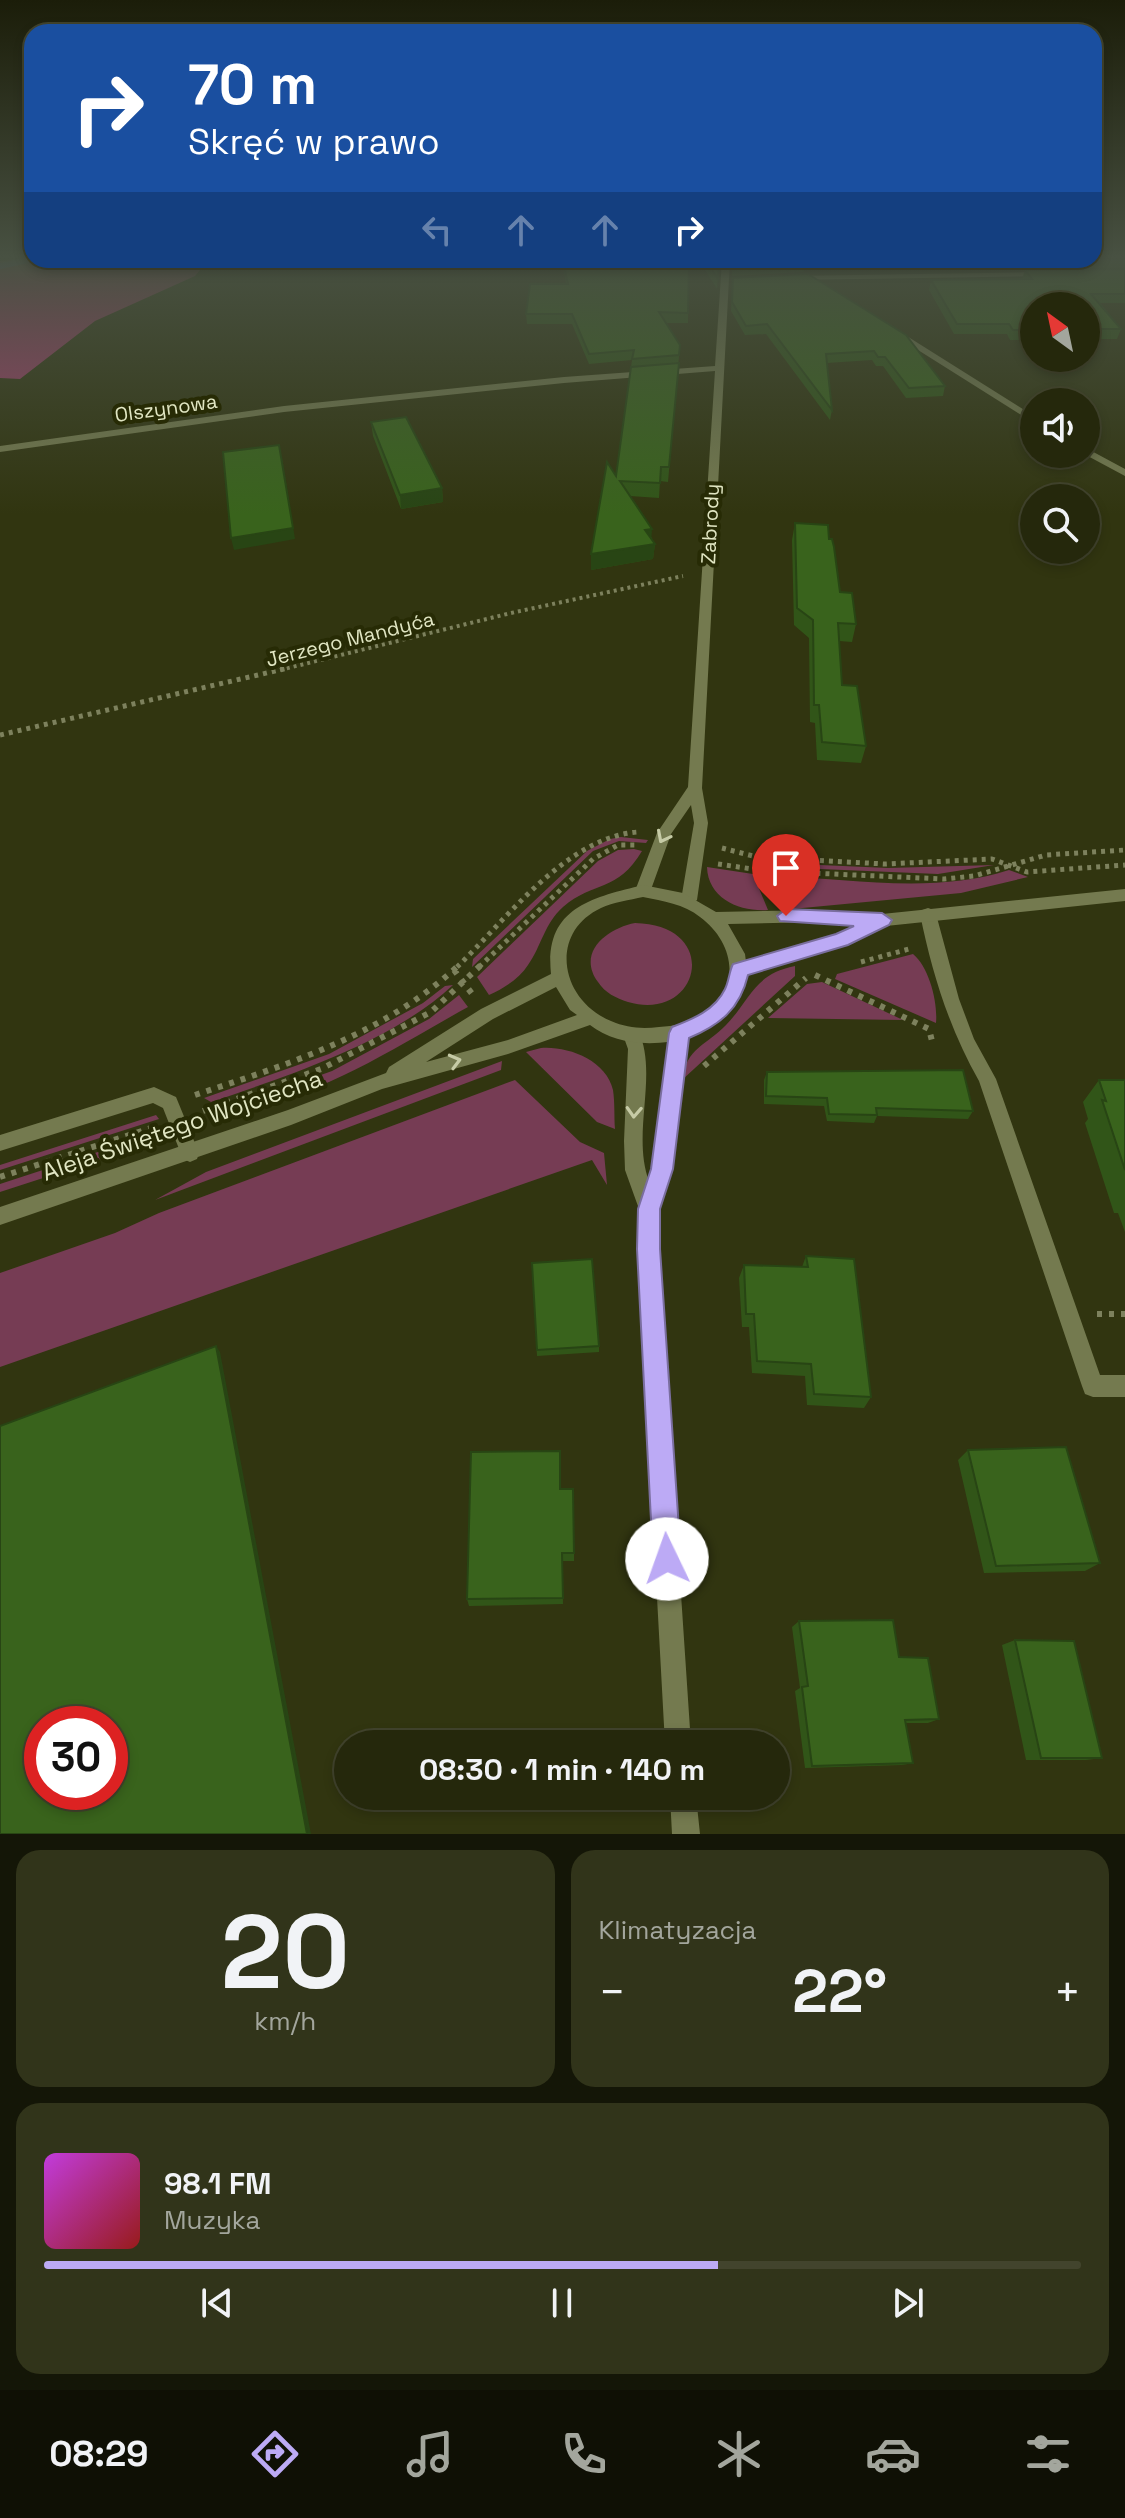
<!DOCTYPE html>
<html lang="pl">
<head>
<meta charset="utf-8">
<style>
  body { margin:0; font-family:"Space Grotesk",sans-serif; background:#31341a; color:#f1f3f6; height:100vh; display:flex; flex-direction:column; font-size:30px; white-space:nowrap }
  * { box-sizing:border-box; margin:0 }
  p { font-size:26px; color:#a3a69d }
  .icon { flex:none; width:44px; height:44px; fill:none; stroke:currentColor; stroke-width:2; stroke-linecap:round; stroke-linejoin:round }
  .map { position:relative; height:1834px; overflow:hidden }
  .panel { display:flex; flex-direction:column; gap:16px; padding:16px; background:#141607; flex:1 }
  .panel>* { flex:none }
  .banner { position:absolute; left:24px; top:24px; width:1078px; height:244px; border-radius:24px; box-shadow:0 4px 12px #0003,0 0 0 2px #42442d; background:#1a4fa0; color:#fff; overflow:hidden }
  .needle { width:52px; rotate:327deg }
  .controls { position:absolute; left:1020px; top:292px; display:grid; gap:16px }
  .controls a { display:grid; place-items:center; width:80px; height:80px; border-radius:50%; background:#25280c; box-shadow:0 4px 12px #0003,0 0 0 2px #42442d; font-size:40px }
  .speed { position:absolute; left:24px; top:1706px; display:flex; gap:16px; font-size:40px; font-weight:700; text-align:center }
  .speed>* { display:grid; place-content:center; width:104px; height:104px; border-radius:50%; background:#25280c; box-shadow:0 4px 12px #0003,0 0 0 2px #42442d; line-height:1 }
  .speed .limit { border:12px solid #d22; background:#fff; color:#111 }
  .pin { position:absolute; display:grid; place-items:center; width:68px; height:68px; color:#fff; margin:-82px -34px; border-radius:50% 50% 50% 0; rotate:-45deg; box-shadow:0 0 8px #0007 }
  .pin .icon { rotate:45deg }
  .me { position:absolute; width:88px; margin:-44px; rotate:357deg; stroke-linejoin:round; filter:drop-shadow(0 0 6px #0008) }
  .turn { display:flex; align-items:center; gap:28px; height:168px; padding:0 32px; font-size:36px }
  .turn .icon { width:104px; height:104px; stroke-width:2.5 }
  .turn b { display:block; font-size:56px; line-height:68px }
  .lanes { display:flex; align-items:center; height:76px; padding:0 32px; background:#0003; justify-content:center; gap:40px; direction:ltr }
  .lanes .off { opacity:.35 }
  .big { font-size:60px; font-weight:700; line-height:1.1 }
  .panel .tile { flex:1; display:flex; flex-direction:column; justify-content:center; gap:12px; min-width:0; padding:0 28px; border-radius:24px; background:#31341a }
  .panel .dial { align-items:center; gap:0 }
  .dial b { font-size:104px; line-height:1 }
  .song { display:flex; align-items:center; gap:24px }
  .cover { width:96px; height:96px; border-radius:12px; background:linear-gradient(135deg,hsl(290 70% 55%),hsl(0 70% 35%)) }
  .played { height:8px; border-radius:4px; background:linear-gradient(90deg,#bcaaf5 65%,#42442d 65%) }
  .keys { display:flex; justify-content:space-around; direction:ltr }
  .heat { display:flex; justify-content:space-between; align-items:center; font-size:44px; direction:ltr }
  .panel .tiles { flex:1; display:grid; gap:16px; grid-template-columns:1fr 1fr }
  .tile:last-child { grid-column:span 2 }
  .trip { position:absolute; left:334px; top:1730px; width:456px; height:80px; border-radius:40px; background:#25280c; box-shadow:0 4px 12px #0003,0 0 0 2px #42442d; font-weight:700; line-height:80px; text-align:center }
  .tab-bar { display:flex; height:128px; justify-content:space-around; align-items:center; background:#0f1005; color:#a3a69d }
  .tab-bar .icon { width:56px; height:56px }
  .tab-bar .active { color:#bcaaf5 }
  .tab-bar b { font-size:36px; color:#f1f3f6 }
  .map>svg:first-child { display:block }
  .green { fill:#763c54 }
  .forest { fill:#a23f6c }
  .lines { fill:none; stroke-linecap:round; stroke-linejoin:round }
  .stream { stroke:#765bb6; stroke-width:6 }
  .path-far2 { stroke:#7d815d; stroke-width:4; stroke-dasharray:3 4; stroke-linecap:butt }
  .path-far1 { stroke:#7d815d; stroke-width:5; stroke-dasharray:4 5; stroke-linecap:butt }
  .path { stroke:#7d815d; stroke-width:6; stroke-dasharray:5 7; stroke-linecap:butt }
  .service { fill:#747a4f; fill-rule:evenodd }
  .minor { fill:#747a4f; fill-rule:evenodd }
  .tertiary { fill:#747a4f; fill-rule:evenodd }
  .wall { fill:#315518 }
  .shaded-wall { fill:#284514 }
  .building { fill:#39631c; stroke:#284514; stroke-width:2; fill-rule:evenodd }
  .oneway { stroke:#c6cba6 }
  .route { fill:#bcaaf5; stroke:#7a6e9f; stroke-width:2 }
  .labels { text-anchor:middle; dominant-baseline:central; stroke-width:8; stroke-linejoin:round; paint-order:stroke }
  .far-street-label { font-size:20px; fill:#e1e6c3; stroke:#272b05 }
  .street-label { font-size:24px; fill:#e1e6c3; stroke:#272b05 }
</style>
</head>
<body>
<div class="map">
<svg width="1125" height="1834" viewBox="0 0 1125 1834">
  <rect width="100%" height="100%" fill="#313510"/>
  <!-- green -->
  <path class="green" d="M 621,837 L 648,840 L 646,843 L 619,841 L 593,851 L 472,967 L 473,959 L 587,851 L 610,839 Z
    M 634,849 L 642,851 C 618,892 593,881 563,907 C 544,924 542,945 528,965 C 519,979 504,988 489,995 L 477,977 L 598,861 L 618,850 Z
    M 775,863 L 888,868 L 994,865 L 938,874 L 773,867 Z
    M 707,867 L 753,874 L 768,910 C 740,912 708,899 707,867 Z
    M 1009,870 L 1028,877 L 961,893 L 792,909 L 776,876 C 852,879 936,894 1009,870 Z
    M 635,923 C 723,925 700,1023 628,1002 C 616,998 605,993 598,982 C 576,952 608,928 635,923 Z
    M 913,954 C 929,967 938,1002 936,1023 L 835,979 L 837,974 Z
    M 795,966 L 795,976 L 682,1080 C 686,1048 707,1045 726,1025 C 751,999 754,974 795,966 Z
    M 822,982 L 903,1020 L 768,1018 L 807,984 Z
    M 453,985 C 394,1041 288,1076 211,1102 L 204,1098 L 329,1054 L 423,1003 L 445,986 Z
    M 459,995 L 468,1007 C 404,1042 305,1108 232,1107 L 332,1071 L 429,1019 Z
    M 541,1048 C 568,1046 606,1060 613,1090 C 615,1103 614,1117 615,1129 L 597,1122 L 526,1052 Z
    M 502,1061 L 501,1070 L 155,1200 L 206,1172 Z
    M 515,1080 L 580,1142 L 604,1153 L 607,1185 L 592,1160 L 0,1367 L 0,1273 L 115,1233 L 159,1213 Z
    M 156,1115 L 159,1119 L 0,1170 L 0,1165 Z
    M 159,1132 L 148,1144 L 0,1192 L 0,1184 Z"/>
  <!-- forest -->
  <path class="forest" d="M 32,258 L 32,260 L 208,260 L 195,276 L 95,321 L 20,379 L 0,378 L 0,261 Z"/>
  <g class="lines">
    <!-- stream -->
    <path class="stream" d="M 0,266 L 32,259"/>
    <!-- path-far2 -->
    <path class="path-far2" d="M 280,670 L 511,613 L 683,576"/>
    <!-- path-far1 -->
    <path class="path-far1" d="M 0,735 L 288,668
      M 722,848 L 757,857 L 776,894
      M 757,857 L 885,864 L 992,859 L 1027,872 L 1125,865
      M 718,864 L 766,871 L 944,879 L 974,876 L 1046,855 L 1125,850
      M 861,962 L 909,949
      M 457,967 C 506,920 566,837 638,832
      M 479,967 L 593,859 L 618,845 L 635,845"/>
    <!-- path -->
    <path class="path" d="M 454,970 L 473,995
      M 815,975 L 929,1029 L 933,1045
      M 704,1066 L 806,978
      M 195,1095 C 289,1064 385,1034 459,965
      M 203,1111 L 321,1069 L 431,1012 L 481,965
      M 0,1177 L 151,1128
      M 1097,1314 L 1125,1314"/>
    <!-- service -->
    <path class="service" d="M 928,908 L 934,910 L 936,914 L 959,999 L 974,1039 L 996,1079 L 1100,1375 L 1125,1375 L 1125,1397 L 1093,1397 L 1085,1394 L 1082,1386 L 979,1081 C 949,1028 932,973 920,914 L 922,910 Z
      M 154,1087 L 176,1097 L 199,1153 L 197,1159 L 190,1162 L 183,1159 L 163,1108 L 153,1103 L 0,1151 L 0,1135 Z"/>
    <!-- minor -->
    <path class="minor" d="M 722,260 L 730,260 L 702,788 L 708,823 L 697,900 L 689,906 L 681,900 L 694,823 L 691,805 L 671,834 L 649,895 L 643,897 L 635,891 L 657,833 L 688,787 L 715,371 L 564,383 L 284,412 L 0,452 L 0,446 L 284,406 L 564,377 L 715,366 Z
      M 1043,272 L 1046,276 L 791,280 L 787,278 L 791,276 Z
      M 894,328 L 1034,416 L 1034,423 L 891,333 L 890,331 Z
      M 1086,448 L 1125,469 L 1125,476 L 1084,454 L 1086,454 Z
      M 679,1026 L 685,1028 L 688,1033 L 672,1169 L 659,1209 L 658,1249 L 691,1744 L 665,1744 L 638,1249 L 639,1209 L 625,1170 L 624,1141 L 628,1049 L 623,1035 L 626,1030 L 632,1028 L 638,1030 C 659,1074 631,1133 649,1181 L 652,1169 L 670,1033 L 673,1028 Z
      M 670,1796 L 696,1796 L 700,1834 L 672,1834 Z"/>
    <!-- tertiary -->
    <path class="tertiary" d="M 643,885 L 683,893 L 716,912 L 820,910 L 882,914 L 1125,889 L 1125,901 L 886,926 L 848,944 L 747,975 C 739,1041 637,1062 590,1025 L 508,1054 L 382,1089 L 291,1125 L 0,1225 L 0,1207 L 288,1110 L 386,1073 L 389,1067 L 481,1009 L 551,974 C 544,908 591,898 643,885 ZM 643,897 C 663,901 684,904 700,917 C 729,938 742,978 714,1006 C 699,1020 680,1026 659,1027 C 642,1029 627,1028 611,1021 C 560,1000 548,933 601,908 C 613,902 630,900 643,897 ZM 820,922 L 859,925 L 837,935 L 746,962 L 745,954 L 728,924 ZM 556,987 L 570,1010 L 577,1015 L 508,1040 L 426,1062 L 493,1019 Z"/>
  </g>
  <!-- wall -->
  <path class="wall" d="M 1094,257 L 1125,257 L 1125,268 L 1016,269 L 1009,260 L 1094,260 Z
    M 562,260 L 689,260 L 688,323 L 666,323 L 680,345 L 668,482 L 660,481 L 659,498 L 630,496 L 655,544 L 653,559 L 591,570 L 616,476 L 632,360 L 589,364 L 572,324 L 527,324 L 526,314 L 566,284 Z
    M 699,260 L 719,260 L 717,289 Z
    M 732,260 L 802,260 L 805,263 L 804,272 L 732,276 Z
    M 1125,269 L 1125,303 L 1100,303 L 1121,329 L 1117,339 L 1086,339 L 1086,306 L 1034,306 L 1034,340 L 1010,340 L 1007,334 L 954,334 L 929,290 L 931,280 L 1022,279 L 1025,270 Z
    M 733,278 L 945,386 L 943,396 L 906,398 L 883,366 L 876,366 L 872,360 L 827,363 L 832,410 L 830,420 L 766,334 L 745,335 L 731,311 Z
    M 371,422 L 442,488 L 443,502 L 401,509 L 373,436 Z
    M 795,523 L 829,539 L 840,592 L 856,624 L 852,642 L 839,641 L 842,685 L 866,746 L 861,763 L 817,760 L 815,723 L 810,722 L 809,638 L 794,625 L 792,540 Z
    M 767,1072 L 973,1111 L 968,1119 L 877,1116 L 874,1123 L 827,1121 L 824,1106 L 764,1104 L 764,1080 Z
    M 1099,1080 L 1125,1080 L 1125,1232 L 1118,1213 L 1114,1213 L 1085,1123 L 1088,1119 L 1083,1102 Z
    M 806,1256 L 871,1397 L 864,1408 L 807,1405 L 805,1376 L 752,1373 L 749,1327 L 742,1327 L 739,1278 L 744,1265 L 802,1267 Z
    M 532,1263 L 599,1346 L 599,1352 L 537,1356 Z
    M 968,1450 L 1100,1563 L 1085,1571 L 984,1573 L 958,1460 Z
    M 560,1489 L 574,1553 L 574,1561 L 562,1561 L 563,1604 L 469,1606 L 467,1599 Z
    M 799,1621 L 899,1657 L 939,1719 L 928,1723 L 905,1723 L 913,1763 L 902,1765 L 805,1768 L 795,1691 L 800,1688 L 792,1627 Z
    M 1015,1640 L 1102,1758 L 1086,1760 L 1026,1760 L 1002,1645 Z"/>
  <!-- shaded-wall -->
  <path class="shaded-wall" d="M 282,457 L 295,539 L 234,550 L 231,538 Z
    M 442,488 L 443,502 L 401,509 L 400,495 Z
    M 652,529 L 651,543 L 645,530 Z
    M 655,544 L 653,559 L 591,570 L 591,554 Z
    M 216,1346 L 220,1352 L 311,1834 L 307,1834 Z"/>
  <!-- building -->
  <path class="building" d="M 1094,257 L 1125,257 L 1125,259 L 1094,259 Z
    M 563,260 L 689,260 L 688,313 L 659,312 L 680,345 L 679,355 L 632,359 L 634,350 L 589,354 L 572,314 L 526,314 L 530,284 L 568,284 Z
    M 706,260 L 719,260 L 718,279 Z
    M 733,260 L 802,260 L 805,263 L 733,266 Z
    M 1125,269 L 1125,294 L 1091,294 L 1121,329 L 1086,329 L 1086,306 L 1034,306 L 1034,330 L 1013,330 L 1009,324 L 957,324 L 931,280 L 1032,279 L 1025,270 Z
    M 808,274 L 906,335 L 945,386 L 909,388 L 885,357 L 878,357 L 874,351 L 826,354 L 832,410 L 767,324 L 746,326 L 732,302 L 733,278 Z
    M 679,363 L 669,467 L 661,467 L 660,483 L 620,481 L 652,529 L 645,530 L 655,544 L 591,554 L 607,462 L 616,476 L 631,367 Z
    M 406,417 L 442,488 L 400,495 L 371,422 Z
    M 279,445 L 293,528 L 231,538 L 223,452 Z
    M 795,523 L 828,525 L 829,539 L 832,539 L 834,547 L 840,592 L 852,593 L 856,624 L 838,623 L 842,685 L 857,686 L 866,746 L 822,742 L 819,705 L 814,705 L 813,620 L 797,608 Z
    M 963,1070 L 973,1111 L 876,1108 L 877,1115 L 829,1114 L 827,1098 L 766,1096 L 767,1072 Z
    M 1099,1080 L 1125,1080 L 1125,1170 L 1102,1100 L 1106,1101 Z
    M 806,1256 L 854,1259 L 871,1397 L 814,1394 L 811,1364 L 757,1361 L 754,1314 L 746,1314 L 744,1265 L 808,1267 Z
    M 592,1259 L 599,1346 L 537,1350 L 532,1263 Z
    M 216,1346 L 307,1834 L 0,1834 L 0,1426 ZM 42,1724 L 110,1724 L 110,1792 L 42,1792 Z
    M 1066,1447 L 1100,1563 L 996,1566 L 968,1450 Z
    M 560,1451 L 560,1489 L 573,1489 L 574,1553 L 562,1553 L 563,1598 L 467,1599 L 471,1452 Z
    M 893,1620 L 899,1657 L 928,1658 L 939,1719 L 905,1720 L 913,1763 L 812,1766 L 802,1687 L 808,1686 L 799,1621 Z
    M 1015,1640 L 1074,1641 L 1102,1758 L 1041,1758 Z"/>
  <!-- one-way arrows -->
  <defs><path id="oneway-chevron" d="M-2-3.5L2.5 0L-2 3.5" fill="none" stroke-width="1.6" stroke-linecap="round" stroke-linejoin="round" transform="scale(2)"/></defs>
  <g class="oneway">
    <use href="#oneway-chevron" transform="translate(663 837) rotate(117)"/>
    <use href="#oneway-chevron" transform="translate(455 1061) rotate(-15)"/>
    <use href="#oneway-chevron" transform="translate(634 1112) rotate(93)"/>
  </g>
  <!-- sky -->
  <linearGradient id="sky" x2="0" y2="1"><stop stop-color="#1b1d09"/><stop offset="0.5" stop-color="#485142"/><stop offset="1" stop-color="#485142" stop-opacity="0"/></linearGradient>
  <rect width="1125" height="514" fill="url(#sky)"/>
  <!-- route -->
  <path class="route" d="M 786,909 L 882,913 L 892,920 L 889,925 L 848,945 L 748,975 C 740,1009 720,1025 689,1038 L 673,1169 L 660,1209 L 660,1249 L 681,1559 L 677,1569 L 667,1573 L 657,1569 L 653,1559 L 637,1249 L 638,1209 L 651,1169 L 669,1033 L 672,1027 C 693,1019 715,1010 725,989 C 729,981 729,972 733,964 L 836,934 L 854,926 L 780,921 L 777,916 Z"/>
  <g class="labels">
    <!-- far-street labels -->
    <g class="far-street-label">
      <text transform="translate(166 408) rotate(-8)">Olszynowa</text>
      <text transform="translate(710 524) rotate(-87)">Zabrody</text>
      <text transform="translate(350 639) rotate(-14)">Jerzego Mandyća</text>
    </g>
    <!-- street labels -->
    <g class="street-label">
      <text transform="translate(182 1125) rotate(-19)">Aleja Świętego Wojciecha</text>
    </g>
  </g>
</svg>
<div class="controls">
<a><svg class="needle" viewBox="-14 -14 28 28"><path d="M0-13l5 13h-10z" fill="#e53935"/><path d="M0 13l5-13h-10z" fill="#a3a69d"/></svg></a>
<a><svg class="icon" aria-label="sound" viewBox="0 0 24 24"><path d="M4 9h4l5-4v14l-5-4H4zM17 9q2 3 0 6"/></svg></a>
<a><svg class="icon" aria-label="search" viewBox="0 0 24 24"><circle cx="10" cy="10" r="6"/><path d="M15 15l6 6"/></svg></a>
</div>
<div class="speed"><div class="limit">30</div></div>
<div class="pin" style="left:786px;top:916px;background:#d93025"><svg class="icon" aria-label="arrive" viewBox="0 0 24 24"><path d="M6 21V4h12l-3 4 3 4H6"/></svg></div>
<svg class="me" style="left:667px;top:1559px" viewBox="-20 -20 40 40"><circle r="19" fill="#fff"/><path d="M0-13L10 11 0 6-10 11z" fill="#bcaaf5"/></svg>
<div class="trip">08:30 · 1 min · 140 m</div>
<div class="banner">
<div class="turn"><svg class="icon" aria-label="right" viewBox="0 0 24 24"><path d="M7 20v-9h11M14 6l5 5-5 5"/></svg><div><b>70 m</b>Skręć w prawo</div></div>
<div class="lanes"><svg class="icon off" aria-label="left" viewBox="0 0 24 24"><path d="M17 20v-9H6M10 6l-5 5 5 5"/></svg><svg class="icon off" aria-label="ahead" viewBox="0 0 24 24"><path d="M12 20V5M6 11l6-6 6 6"/></svg><svg class="icon off" aria-label="ahead" viewBox="0 0 24 24"><path d="M12 20V5M6 11l6-6 6 6"/></svg><svg class="icon" aria-label="right" viewBox="0 0 24 24"><path d="M7 20v-9h11M14 6l5 5-5 5"/></svg></div>
</div>
</div>
<section class="panel">
<div class="tiles">
<div class="tile dial"><b>20</b><p>km/h</p></div>
<div class="tile"><p>Klimatyzacja</p>
<div class="heat"><a>−</a><b class="big">22°</b><a>+</a></div>
</div>
<div class="tile">
<div class="song"><i class="cover"></i><div><b>98.1 FM</b><p>Muzyka</p></div></div>
<div class="played"></div>
<div class="keys"><svg class="icon" aria-label="previous" viewBox="0 0 24 24"><path d="M18 5L8 12l10 7zM5 5v14"/></svg><svg class="icon" aria-label="pause" viewBox="0 0 24 24"><path d="M8 5v14M16 5v14"/></svg><svg class="icon" aria-label="next" viewBox="0 0 24 24"><path d="M6 5l10 7-10 7zM19 5v14"/></svg></div>
</div>
</div>
</section>
<nav class="tab-bar">
<b>08:29</b>
<svg class="icon active" aria-label="directions" viewBox="0 0 24 24"><path d="M12 3l9 9-9 9-9-9zM9 14v-3h6M13 9l2 2-2 2"/></svg>
<svg class="icon" aria-label="music" viewBox="0 0 24 24"><path d="M9 18V5l10-2v13"/><circle cx="6" cy="18" r="3"/><circle cx="16" cy="16" r="3"/></svg>
<svg class="icon" aria-label="phone" viewBox="0 0 24 24"><path d="M5 4h4l2 5-3 2q2 4 5 5l2-3 5 2v4C11 20 4 13 5 4z"/></svg>
<svg class="icon" aria-label="climate" viewBox="0 0 24 24"><path d="M12 3v18M4 7l16 10M4 17L20 7"/></svg>
<svg class="icon" aria-label="car" viewBox="0 0 24 24"><path d="M5 17H2v-5l4-1 3-4h7l3 4 3 1v5h-3M9 17h6M6 11h13"/><circle cx="7" cy="17" r="2"/><circle cx="17" cy="17" r="2"/></svg>
<svg class="icon" aria-label="filters" viewBox="0 0 24 24"><path d="M4 7h16M4 17h16"/><circle cx="9" cy="7" r="2"/><circle cx="15" cy="17" r="2"/></svg>
</nav>
</body>
</html>
